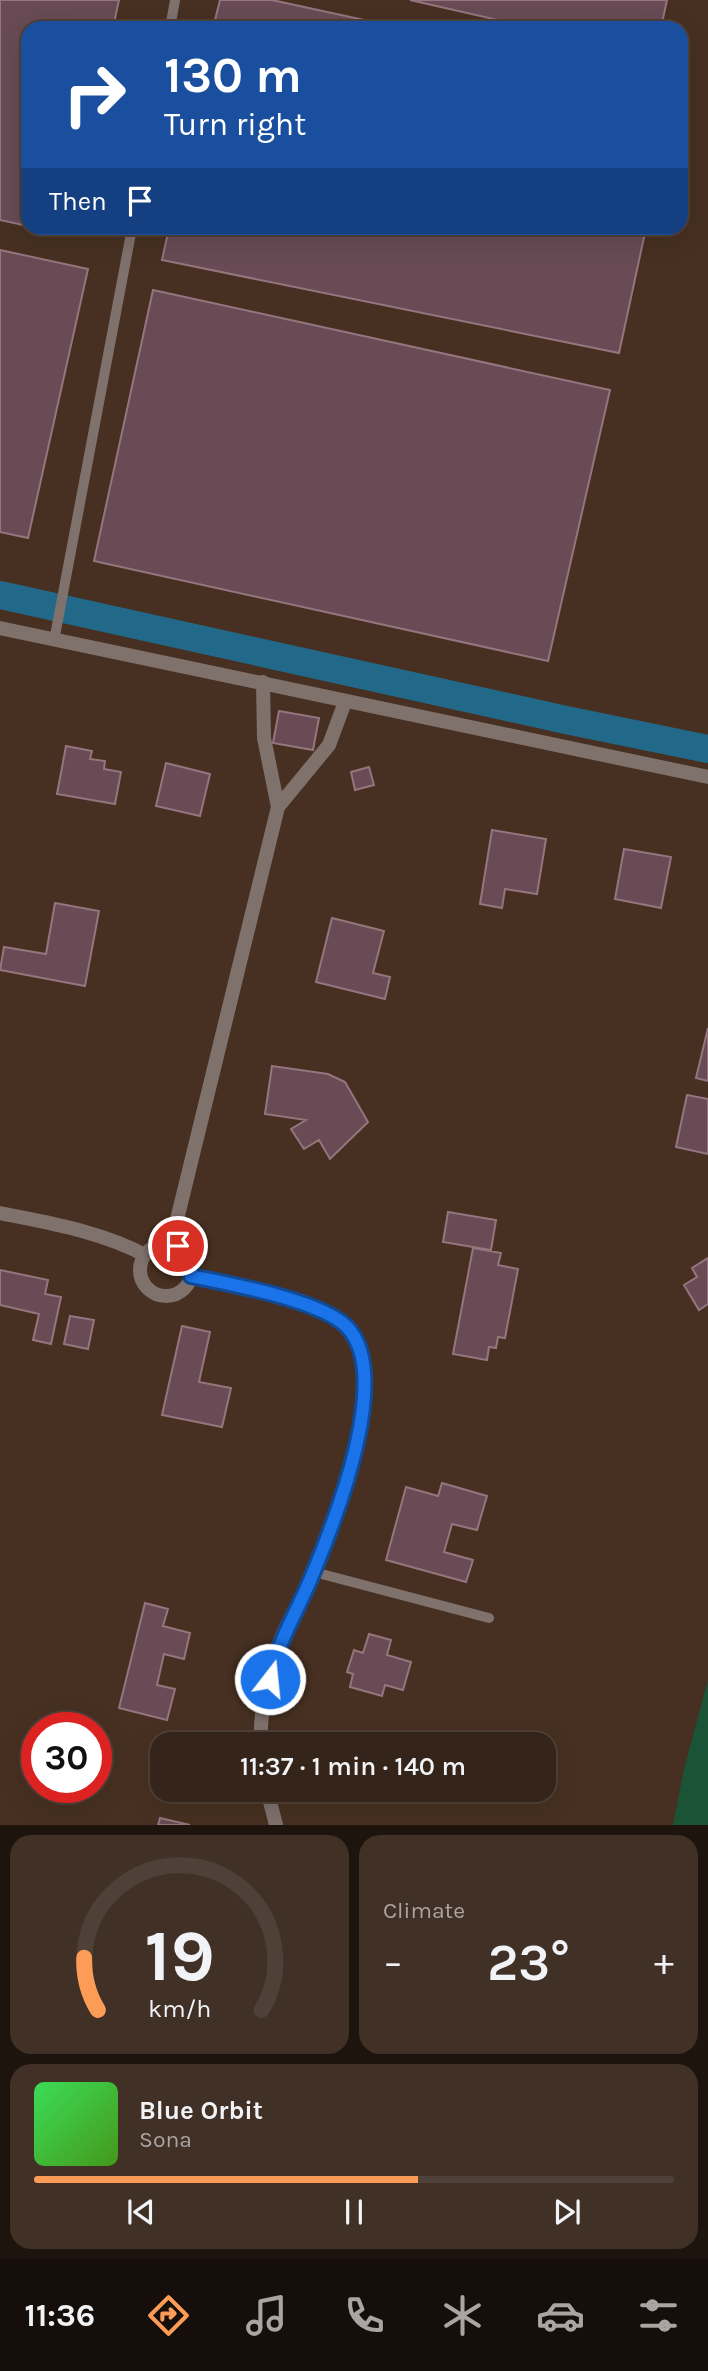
<!DOCTYPE html>
<html lang="en">
<head>
<meta charset="utf-8">
<style>
  body { margin:0; font-family:Karla,sans-serif; background:#403026; color:#f1f3f6; height:100vh; display:flex; flex-direction:column; font-size:26px; white-space:nowrap }
  * { box-sizing:border-box; margin:0 }
  p { font-size:23px; color:#aaa4a2 }
  .icon { flex:none; width:38px; height:38px; fill:none; stroke:currentColor; stroke-width:2; stroke-linecap:round; stroke-linejoin:round }
  .map { position:relative; height:1825px; overflow:hidden }
  .panel { display:flex; flex-direction:column; gap:10px; padding:10px; background:#1d140e; flex:1 }
  .panel>* { flex:none }
  .top-card { position:absolute; left:21px; top:21px; width:667px; height:214px; border-radius:21px; box-shadow:0 7px 28px #0002,0 0 0 2px #4f4138; background:#1a4fa0; color:#fff; overflow:hidden }
  .speed { position:absolute; left:21px; top:1712px; display:flex; gap:14px; font-size:35px; font-weight:700; text-align:center }
  .speed>* { display:grid; place-content:center; width:91px; height:91px; border-radius:50%; background:#352419; box-shadow:0 7px 28px #0002,0 0 0 2px #4f4138; line-height:1 }
  .speed .limit { border:10px solid #d22; background:#fff; color:#111 }
  .pin { position:absolute; display:grid; place-items:center; width:60px; height:60px; color:#fff; margin:-30px; border:4px solid #fff; border-radius:50%; box-shadow:0 2px 7px #0007 }
  .me { position:absolute; width:77px; margin:-38px; rotate:16deg; stroke-linejoin:round; filter:drop-shadow(0 0 5px #0008) }
  .turn { display:flex; align-items:center; gap:24px; height:147px; padding:0 28px; font-size:32px }
  .turn .icon { width:91px; height:91px; stroke-width:2.5 }
  .turn b { display:block; font-size:49px; line-height:60px }
  .then { display:flex; align-items:center; height:66px; padding:0 28px; background:#0003; gap:14px; font-size:26px }
  .big { font-size:52px; font-weight:600; line-height:1.1 }
  .panel .card { flex:1; display:flex; flex-direction:column; justify-content:center; gap:10px; min-width:0; padding:0 24px; border-radius:21px; background:#403026 }
  .panel .dial { align-items:center; gap:0 }
  .dial svg { height:182px; overflow:visible; fill:none; stroke:#4f4138; stroke-width:7; stroke-linecap:round; text-anchor:middle }
  .dial text { fill:#f1f3f6; stroke:none }
  .song { display:flex; align-items:center; gap:21px }
  .cover { width:84px; height:84px; border-radius:10px; background:linear-gradient(135deg,hsl(130 70% 55%),hsl(100 70% 35%)) }
  .played { height:7px; border-radius:4px; background:linear-gradient(90deg,#fd9c56 60%,#4f4138 60%) }
  .keys { display:flex; justify-content:space-around; direction:ltr }
  .heat { display:flex; justify-content:space-between; align-items:center; font-size:38px; direction:ltr }
  .panel .tiles { flex:1; display:grid; gap:10px; grid-template-columns:1fr 1fr }
  .card:last-child { grid-column:span 2 }
  .trip { position:absolute; left:150px; top:1732px; width:406px; height:70px; border-radius:21px; background:#352419; box-shadow:0 7px 28px #0002,0 0 0 2px #4f4138; font-weight:600; line-height:70px; text-align:center }
  .dock { display:flex; height:112px; justify-content:space-around; align-items:center; background:#150e0a; color:#aaa4a2 }
  .dock .icon { width:49px; height:49px }
  .dock .selected { color:#fd9c56 }
  .dock b { font-size:32px; color:#f1f3f6 }
  .map>svg:first-child { display:block }
  .green { fill:#1a5335 }
  .lines { fill:none; stroke-linecap:round; stroke-linejoin:round }
  .canal { stroke:#226989; stroke-width:28 }
  .building { fill:#684b54; stroke:#95757e; stroke-width:2 }
  .lane { stroke:#7f716c; stroke-width:10 }
  .street { stroke:#7f716c; stroke-width:14 }
  .route-casing { stroke:#114b97; stroke-width:18 }
  .route { stroke:#1a73e8; stroke-width:12 }
</style>
</head>
<body>
<div class="map">
<svg width="708" height="1825" viewBox="0 0 708 1825">
  <rect width="100%" height="100%" fill="#473021"/>
  <!-- green -->
  <path class="green" d="M 708,1680 L 708,1825 L 673,1825 L 684,1769 Z"/>
  <g class="lines">
    <!-- canal -->
    <path class="canal" d="M 0,595 L 566,720 L 708,749"/>
  </g>
  <!-- building -->
  <path class="building" d="M 0,0 L 119,0 L 113,28 L 28,28 L 28,226 L 0,220 Z
    M 220,0 L 272,0 L 401,28 L 213,28 Z
    M 410,0 L 667,0 L 661,28 L 533,28 Z
    M 35,228 L 70,228 L 68,235 Z
    M 169,228 L 646,228 L 619,353 L 162,260 Z
    M 0,250 L 88,269 L 28,538 L 0,532 Z
    M 153,290 L 610,390 L 548,661 L 94,561 Z
    M 279,711 L 319,718 L 313,750 L 273,743 Z
    M 66,746 L 92,751 L 90,759 L 105,761 L 104,769 L 121,772 L 115,804 L 57,794 Z
    M 166,763 L 210,774 L 200,816 L 156,806 Z
    M 369,767 L 374,785 L 355,790 L 351,772 Z
    M 492,830 L 546,839 L 537,894 L 505,889 L 502,908 L 480,904 Z
    M 624,849 L 671,857 L 661,908 L 615,899 Z
    M 55,903 L 99,911 L 85,986 L 0,970 L 4,947 L 46,954 Z
    M 332,918 L 384,931 L 373,973 L 390,977 L 385,999 L 316,982 Z
    M 708,1028 L 708,1081 L 696,1078 Z
    M 272,1066 L 328,1074 L 345,1082 L 368,1122 L 330,1159 L 319,1140 L 304,1149 L 291,1129 L 306,1120 L 265,1114 Z
    M 687,1095 L 708,1099 L 708,1154 L 676,1147 Z
    M 448,1212 L 496,1220 L 491,1250 L 443,1242 Z
    M 473,1248 L 501,1253 L 498,1265 L 518,1269 L 505,1338 L 498,1337 L 496,1348 L 489,1347 L 487,1360 L 453,1354 Z
    M 708,1258 L 708,1304 L 699,1310 L 684,1285 L 697,1277 L 692,1268 Z
    M 0,1270 L 48,1280 L 45,1294 L 61,1297 L 51,1344 L 33,1340 L 39,1314 L 0,1305 Z
    M 70,1316 L 94,1320 L 88,1349 L 64,1344 Z
    M 182,1326 L 210,1332 L 199,1382 L 231,1388 L 222,1427 L 162,1415 Z
    M 442,1483 L 487,1496 L 477,1530 L 452,1524 L 444,1552 L 473,1560 L 466,1582 L 386,1560 L 406,1487 L 438,1496 Z
    M 145,1603 L 168,1609 L 163,1626 L 190,1633 L 184,1659 L 164,1654 L 157,1685 L 175,1689 L 167,1720 L 119,1708 Z
    M 369,1634 L 391,1640 L 387,1655 L 411,1662 L 403,1690 L 385,1685 L 382,1696 L 350,1687 L 353,1674 L 347,1672 L 354,1650 L 363,1653 Z
    M 343,1732 L 406,1745 L 340,1745 Z
    M 425,1736 L 445,1741 L 445,1745 L 423,1745 Z
    M 352,1790 L 402,1790 L 400,1801 Z
    M 160,1818 L 190,1825 L 158,1825 Z"/>
  <g class="lines">
    <!-- lane -->
    <path class="lane" d="M 170,28 L 175,0
      M 54,641 L 132,228
      M 314,1572 L 489,1618"/>
    <!-- street -->
    <path class="street" d="M 0,628 L 708,777
      M 278,807 L 329,745 L 345,702
      M 0,1213 C 49,1223 100,1231 145,1255
      M 171,1244 L 278,807 L 264,738 L 263,682
      M140 1270a26 26 0 1 1 52 0a26 26 0 1 1-52 0Z
      M 192,1276 C 230,1285 319,1300 346,1327 C 393,1373 336,1524 313,1575 C 301,1600 282,1629 275,1656 C 267,1684 259,1716 261,1745
      M 267,1790 L 276,1825"/>
  </g>
  <g class="lines">
    <!-- route casing -->
    <g class="route-casing">
      <path id="route" d="M 178,1246 C 189,1254 192,1263 191,1276 C 229,1284 321,1300 347,1327 C 393,1375 336,1518 314,1571 C 300,1607 278,1640 270,1679"/>
    </g>
    <!-- route -->
    <use href="#route" class="route"/>
  </g>
</svg>
<div class="speed"><div class="limit">30</div></div>
<div class="pin" style="left:178px;top:1246px;background:#d93025"><svg class="icon" aria-label="arrive" viewBox="0 0 24 24"><path d="M6 21V4h12l-3 4 3 4H6"/></svg></div>
<svg class="me" style="left:270px;top:1679px" viewBox="-20 -20 40 40"><circle r="17" fill="#1a73e8" stroke="#fff" stroke-width="3"/><path d="M0-11L8 9 0 5-8 9z" fill="#fff"/></svg>
<div class="trip">11:37 · 1 min · 140 m</div>
<div class="top-card">
<div class="turn"><svg class="icon" aria-label="right" viewBox="0 0 24 24"><path d="M7 20v-9h11M14 6l5 5-5 5"/></svg><div><b>130 m</b>Turn right</div></div>
<div class="then">Then<svg class="icon" aria-label="arrive" viewBox="0 0 24 24"><path d="M6 21V4h12l-3 4 3 4H6"/></svg></div>
</div>
</div>
<section class="panel">
<div class="tiles">
<div class="card dial"><svg viewBox="0 0 100 80">
<path d="M14 69A42 42 0 1 1 86 69"/>
<path d="M14 69A42 42 0 0 1 8 46" stroke="#fd9c56"/>
<text x="50" y="56" font-size="32" font-weight="700">19</text>
<text x="50" y="72" font-size="11">km/h</text>
</svg></div>
<div class="card"><p>Climate</p>
<div class="heat"><a>−</a><b class="big">23°</b><a>+</a></div>
</div>
<div class="card">
<div class="song"><i class="cover"></i><div><b>Blue Orbit</b><p>Sona</p></div></div>
<div class="played"></div>
<div class="keys"><svg class="icon" aria-label="previous" viewBox="0 0 24 24"><path d="M18 5L8 12l10 7zM5 5v14"/></svg><svg class="icon" aria-label="pause" viewBox="0 0 24 24"><path d="M8 5v14M16 5v14"/></svg><svg class="icon" aria-label="next" viewBox="0 0 24 24"><path d="M6 5l10 7-10 7zM19 5v14"/></svg></div>
</div>
</div>
</section>
<nav class="dock">
<b>11:36</b>
<svg class="icon selected" aria-label="directions" viewBox="0 0 24 24"><path d="M12 3l9 9-9 9-9-9zM9 14v-3h6M13 9l2 2-2 2"/></svg>
<svg class="icon" aria-label="music" viewBox="0 0 24 24"><path d="M9 18V5l10-2v13"/><circle cx="6" cy="18" r="3"/><circle cx="16" cy="16" r="3"/></svg>
<svg class="icon" aria-label="phone" viewBox="0 0 24 24"><path d="M5 4h4l2 5-3 2q2 4 5 5l2-3 5 2v4C11 20 4 13 5 4z"/></svg>
<svg class="icon" aria-label="climate" viewBox="0 0 24 24"><path d="M12 3v18M4 7l16 10M4 17L20 7"/></svg>
<svg class="icon" aria-label="car" viewBox="0 0 24 24"><path d="M5 17H2v-5l4-1 3-4h7l3 4 3 1v5h-3M9 17h6M6 11h13"/><circle cx="7" cy="17" r="2"/><circle cx="17" cy="17" r="2"/></svg>
<svg class="icon" aria-label="filters" viewBox="0 0 24 24"><path d="M4 7h16M4 17h16"/><circle cx="9" cy="7" r="2"/><circle cx="15" cy="17" r="2"/></svg>
</nav>
</body>
</html>
